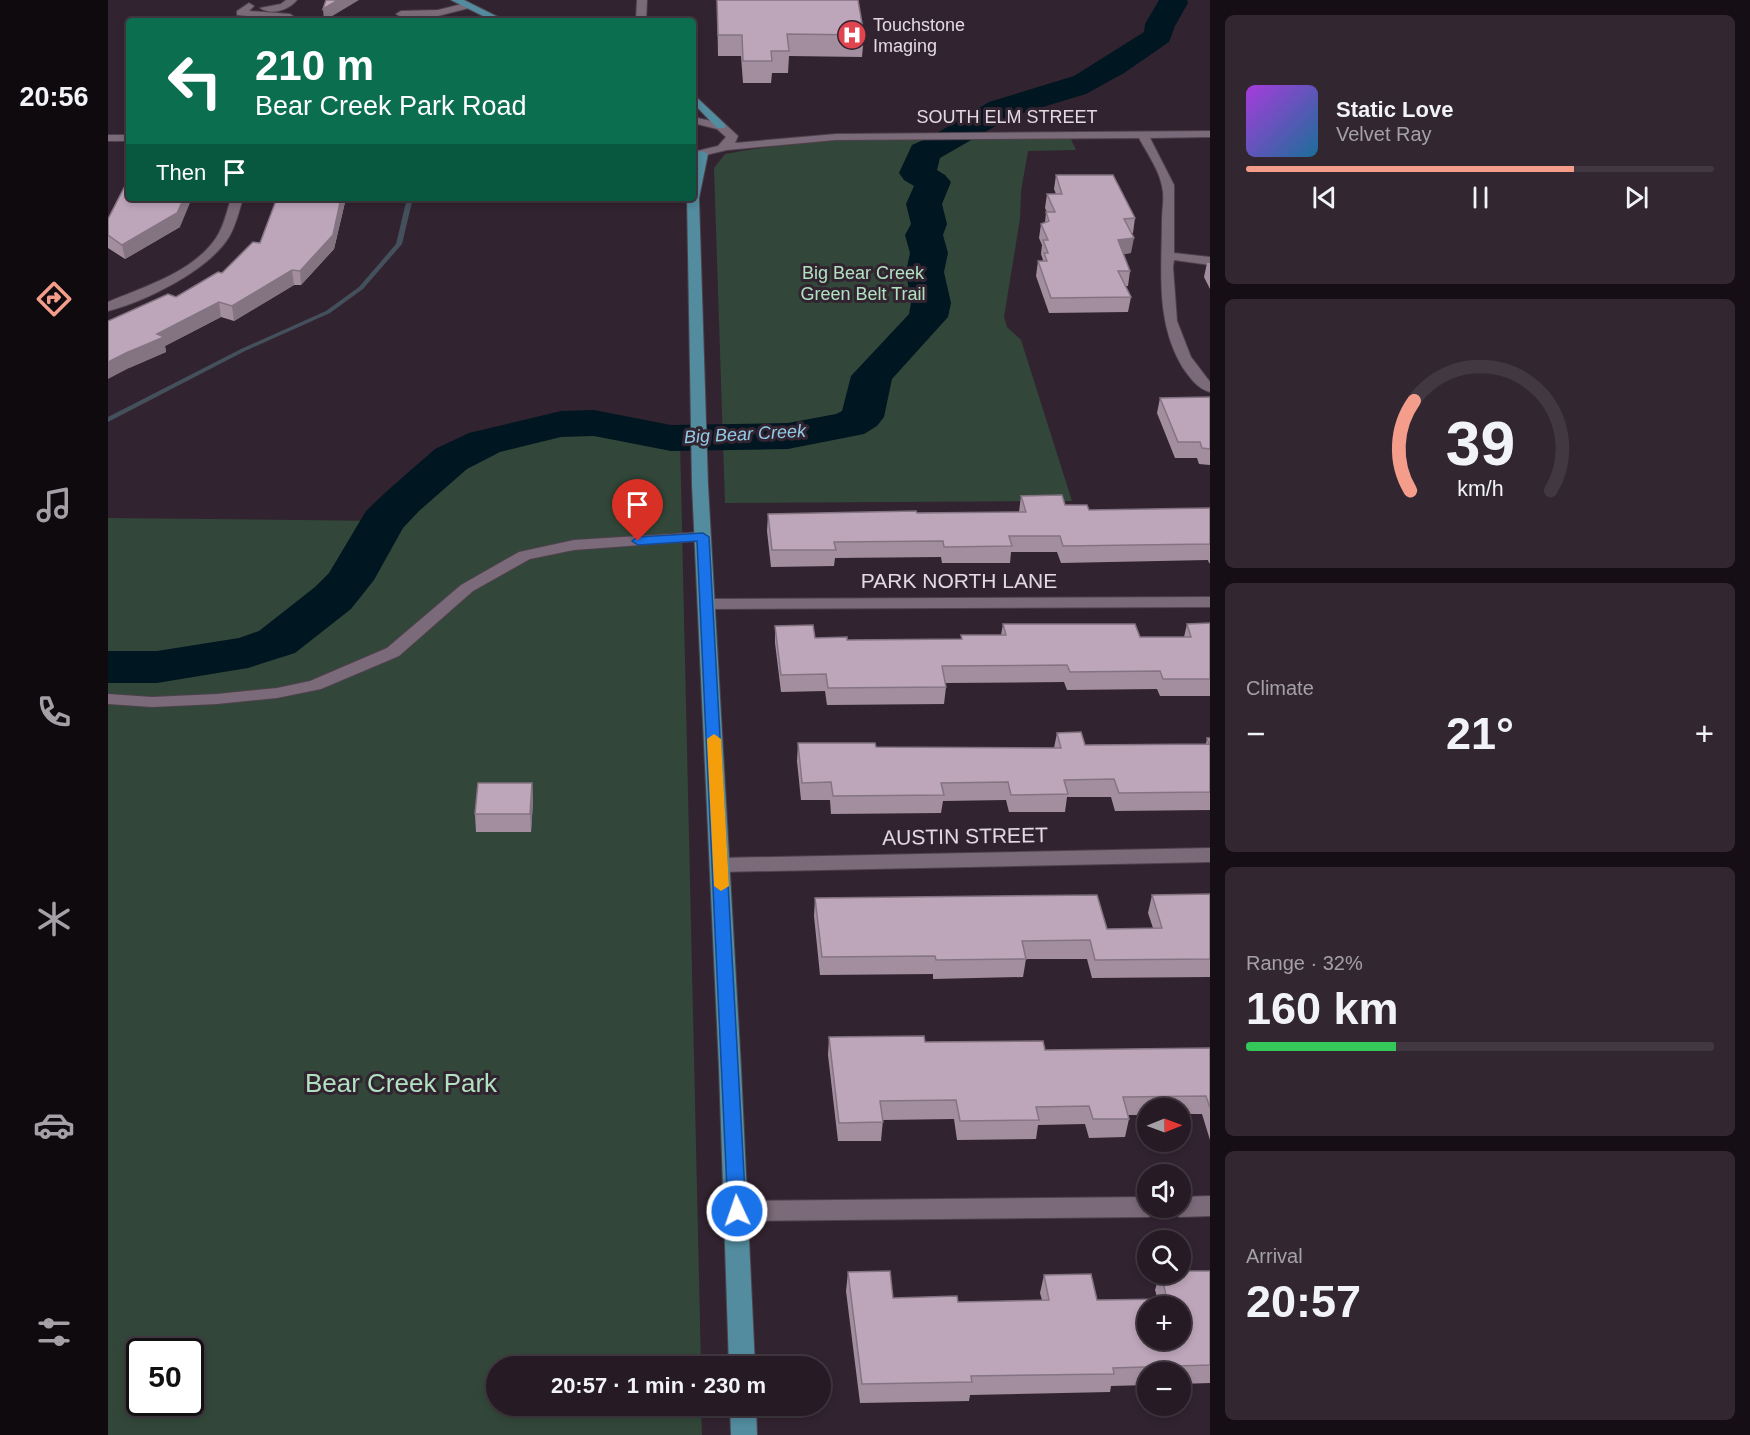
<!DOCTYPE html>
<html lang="en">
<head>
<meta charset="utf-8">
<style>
  body { margin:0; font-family:Arial,sans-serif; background:#322731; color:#f1f3f6; height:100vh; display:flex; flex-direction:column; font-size:22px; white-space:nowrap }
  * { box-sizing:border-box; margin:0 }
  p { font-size:20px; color:#a4a1a6 }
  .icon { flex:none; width:33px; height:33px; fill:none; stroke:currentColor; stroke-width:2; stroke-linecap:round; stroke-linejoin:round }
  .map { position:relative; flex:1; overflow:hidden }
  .details { display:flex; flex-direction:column; gap:15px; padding:15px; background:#150e14; width:540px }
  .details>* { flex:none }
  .banner { position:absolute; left:18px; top:18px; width:570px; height:183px; border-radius:6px; box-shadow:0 3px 9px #0003,0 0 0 2px #423841; background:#0b6e4f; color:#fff; overflow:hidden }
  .needle { width:39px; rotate:89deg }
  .tools { position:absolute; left:1029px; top:1098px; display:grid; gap:12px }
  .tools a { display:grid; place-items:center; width:54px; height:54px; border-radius:50%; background:#261a24; box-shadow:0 3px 9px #0003,0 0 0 2px #423841; font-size:30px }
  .speed { position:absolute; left:18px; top:1338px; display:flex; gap:12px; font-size:30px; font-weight:700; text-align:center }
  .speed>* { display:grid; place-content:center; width:78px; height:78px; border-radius:50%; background:#261a24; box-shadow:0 3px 9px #0003,0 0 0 2px #423841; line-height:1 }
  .speed .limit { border:3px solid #111; border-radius:9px; background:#fff; color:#111 }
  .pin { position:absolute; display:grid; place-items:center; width:51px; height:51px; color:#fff; margin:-62px -26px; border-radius:50% 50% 50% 0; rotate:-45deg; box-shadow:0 0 6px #0007 }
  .pin .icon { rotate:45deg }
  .me { position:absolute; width:66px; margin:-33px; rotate:357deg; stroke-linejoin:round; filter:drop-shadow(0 0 4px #0008) }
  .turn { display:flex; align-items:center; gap:21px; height:126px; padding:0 30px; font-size:27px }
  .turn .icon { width:78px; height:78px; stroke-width:2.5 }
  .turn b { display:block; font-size:42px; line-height:51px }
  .then { display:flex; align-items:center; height:57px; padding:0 30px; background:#0003; gap:12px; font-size:22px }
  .big { font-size:45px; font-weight:800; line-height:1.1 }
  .details .card { flex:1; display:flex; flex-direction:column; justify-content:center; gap:9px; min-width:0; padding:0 21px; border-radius:9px; background:#322731 }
  .details .dial { align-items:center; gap:0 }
  .dial svg { height:156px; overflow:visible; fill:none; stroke:#423841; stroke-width:7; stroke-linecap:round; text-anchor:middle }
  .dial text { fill:#f1f3f6; stroke:none }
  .song { display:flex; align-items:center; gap:18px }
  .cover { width:72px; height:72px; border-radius:9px; background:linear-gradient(135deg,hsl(280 70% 55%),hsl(200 70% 35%)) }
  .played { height:6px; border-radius:3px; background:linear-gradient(90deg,#f49d8b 70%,#423841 70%) }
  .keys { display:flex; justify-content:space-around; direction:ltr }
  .heat { display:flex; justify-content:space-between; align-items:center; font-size:33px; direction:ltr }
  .charge { height:9px; border-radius:4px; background:linear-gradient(90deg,#34c759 32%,#423841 0) }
  .trip { position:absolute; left:378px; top:1356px; width:345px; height:60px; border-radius:30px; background:#261a24; box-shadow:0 3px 9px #0003,0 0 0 2px #423841; font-weight:800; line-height:60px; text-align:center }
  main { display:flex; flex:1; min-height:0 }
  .tab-bar { display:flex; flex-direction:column; width:108px; justify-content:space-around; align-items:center; background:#0f0a0e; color:#a4a1a6 }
  .tab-bar .icon { width:42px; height:42px }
  .tab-bar .current { color:#f49d8b }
  .tab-bar b { font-size:27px; color:#f1f3f6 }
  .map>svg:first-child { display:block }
  .green { fill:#324739; fill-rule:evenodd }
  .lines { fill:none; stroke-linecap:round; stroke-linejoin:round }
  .stream { fill:#44505b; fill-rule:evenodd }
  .river { fill:#001621; fill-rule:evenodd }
  .minor-casing { stroke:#4d414c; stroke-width:2 }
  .major-casing { stroke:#4d414c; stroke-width:2 }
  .minor { fill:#7b6a79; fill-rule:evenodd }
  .major { fill:#528c9e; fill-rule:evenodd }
  .wall { fill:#a38ea0 }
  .shaded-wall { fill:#847482 }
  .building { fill:#bda5ba; stroke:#847482; stroke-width:1.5; fill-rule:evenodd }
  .route { fill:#1a73e8; stroke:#114b97; stroke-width:1.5 }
  .slow { fill:#f59e0b }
  .labels { text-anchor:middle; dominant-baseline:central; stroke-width:6; stroke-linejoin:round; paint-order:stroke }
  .far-poi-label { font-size:18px; fill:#e2d9e1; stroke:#322330; text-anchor:start }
  .far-street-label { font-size:18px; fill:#e2d9e1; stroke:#322330 }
  .far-park-label { font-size:18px; fill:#b0e2bf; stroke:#322330 }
  .far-water-label { font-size:18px; font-style:italic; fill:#91cbe6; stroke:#322330 }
  .street-label { font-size:21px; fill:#e2d9e1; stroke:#322330 }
  .near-park-label { font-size:26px; fill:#b0e2bf; stroke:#322330 }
</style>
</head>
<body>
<main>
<nav class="tab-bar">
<b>20:56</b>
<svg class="icon current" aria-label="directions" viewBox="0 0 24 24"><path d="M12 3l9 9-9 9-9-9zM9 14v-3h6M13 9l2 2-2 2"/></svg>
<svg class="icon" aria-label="music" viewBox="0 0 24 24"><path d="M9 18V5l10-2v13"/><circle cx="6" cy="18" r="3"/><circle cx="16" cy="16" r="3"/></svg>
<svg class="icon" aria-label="phone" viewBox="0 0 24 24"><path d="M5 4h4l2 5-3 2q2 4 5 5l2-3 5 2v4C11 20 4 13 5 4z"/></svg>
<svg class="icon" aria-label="climate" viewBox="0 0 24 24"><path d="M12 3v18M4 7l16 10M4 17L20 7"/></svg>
<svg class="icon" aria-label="car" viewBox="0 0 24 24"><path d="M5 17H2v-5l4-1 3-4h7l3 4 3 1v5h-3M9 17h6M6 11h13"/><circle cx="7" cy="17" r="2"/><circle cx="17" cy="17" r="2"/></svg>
<svg class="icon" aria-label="filters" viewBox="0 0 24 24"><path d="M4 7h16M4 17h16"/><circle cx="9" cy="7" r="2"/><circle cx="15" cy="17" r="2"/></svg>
</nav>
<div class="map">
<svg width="1102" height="1435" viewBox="0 0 1102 1435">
  <rect width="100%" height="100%" fill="#322330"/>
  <!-- green -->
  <path class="green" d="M 962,137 L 968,150 L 920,151 L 913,191 L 912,219 L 896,317 L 899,327 L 913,340 L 964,501 L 617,503 L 606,168 L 617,154 C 731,133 847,138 962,137 Z
    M 486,423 L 510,425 L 572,441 L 593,1366 L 388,1366 L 388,1406 L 593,1406 L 594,1435 L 0,1435 L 0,518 L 275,521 C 296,500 318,475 344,459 C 384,433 438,425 486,423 ZM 32,1352 L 82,1352 L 82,1402 L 32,1402 Z"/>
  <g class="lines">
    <!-- stream -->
    <path class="stream" d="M 299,198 L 305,198 L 294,244 L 255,289 L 222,313 L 137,351 L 0,422 L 0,417 L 133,349 L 218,311 L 251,287 L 288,244 Z"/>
    <!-- river -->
    <path class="river" d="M 1051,0 L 1079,0 L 1080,3 L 1067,26 L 1061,42 L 1016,73 L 978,94 L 905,116 L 832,158 L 829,170 L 837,175 L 843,182 L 834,204 L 839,224 L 835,235 L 840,253 L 836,272 L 843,303 L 840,317 L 784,379 L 776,417 L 769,426 L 756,434 L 680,449 L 563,451 L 486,436 L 453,437 L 392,452 L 359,469 L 311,511 L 295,528 L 266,580 L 243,609 L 187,653 L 140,668 L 49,683 L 0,683 L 0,651 L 49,651 L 131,638 L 151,631 L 207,587 L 221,573 L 258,511 L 279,491 L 327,449 L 361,433 L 453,411 L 486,410 L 563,425 L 680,423 L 728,414 L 734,411 L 743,376 L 801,314 L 803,303 L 798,272 L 802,253 L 797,235 L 803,224 L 798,204 L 806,186 L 796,180 L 791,173 L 804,145 L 824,136 L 881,102 L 966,76 L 1036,32 L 1037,24 Z"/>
    <!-- minor casing -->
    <g class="minor-casing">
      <path id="minor" d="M 178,0 L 189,0 C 180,10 164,16 152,8 L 173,4 Z
        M 529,0 L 539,0 L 538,21 L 528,21 Z
        M 141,3 L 146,6 L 141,11 L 182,14 L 193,21 L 129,15 L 129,11 Z
        M 358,3 L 361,4 L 361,8 L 330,16 L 293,17 L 288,14 L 293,11 L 330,10 Z
        M 585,117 L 617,124 L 630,136 L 627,143 L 728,134 L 1102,131 L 1102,137 L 1042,138 L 1066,185 L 1066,253 L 1102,257 L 1102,265 L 1066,260 L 1065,267 L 1069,321 L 1083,357 L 1102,382 L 1102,392 C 1090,389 1082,378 1075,368 C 1047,322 1054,271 1054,220 C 1054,211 1056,201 1055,192 C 1053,172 1040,155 1031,138 L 728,140 L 619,150 L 585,158 L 585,152 L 610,146 L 618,137 L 609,129 L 585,123 Z
        M 0,135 L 21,135 L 21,141 L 0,141 Z
        M 123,198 L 135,198 C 131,211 128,225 121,237 C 101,270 37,302 0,311 L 0,302 C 37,286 84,273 108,238 C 116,226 119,211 123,198 Z
        M 595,532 L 603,537 L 601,540 L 466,550 L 422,559 L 365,591 L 291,656 L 213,689 L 169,698 L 109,704 L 44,707 L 0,704 L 0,694 L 44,697 L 109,694 L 169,688 L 202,681 L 279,648 L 353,585 L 411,552 L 466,540 Z
        M 1102,597 L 1102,607 L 600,609 L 592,604 L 600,599 Z
        M 1102,848 L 1102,862 L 612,872 L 605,870 L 602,865 L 605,860 L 612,858 Z
        M 1102,1196 L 1102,1216 L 1072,1217 L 1064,1214 L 1060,1208 L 1072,1208 L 1072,1197 Z
        M 1040,1197 L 1040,1208 L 1052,1208 L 1048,1214 L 1040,1217 L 629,1221 L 621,1218 L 617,1211 L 621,1204 L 629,1201 Z"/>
    </g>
    <!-- major casing -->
    <g class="major-casing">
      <path id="major" d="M 343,0 L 356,0 L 398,21 L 385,21 Z
        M 585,94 L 617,124 L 617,128 L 609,128 L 585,103 Z
        M 594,151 L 600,154 L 591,198 L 600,485 L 633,1068 L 647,1366 L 621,1366 L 611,1068 L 584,485 L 579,198 L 585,198 L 585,162 L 590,152 Z
        M 622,1406 L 648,1406 L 649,1435 L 623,1435 Z"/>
    </g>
    <!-- minor -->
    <use href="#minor" class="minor"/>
    <!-- major -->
    <use href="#major" class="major"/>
  </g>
  <!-- wall -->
  <path class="wall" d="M 609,0 L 750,0 L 756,35 L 754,57 L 681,56 L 680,73 L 664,73 L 663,83 L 635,83 L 633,56 L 610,56 Z
    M 948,175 L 1027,218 L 1025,233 L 1023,233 L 1023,253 L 1015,254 L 1022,271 L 1020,286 L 1017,286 L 1023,297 L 1020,312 L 941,313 L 928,276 L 930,261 L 935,261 L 935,260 L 933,254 L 934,245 L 931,238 L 933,224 L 937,223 L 938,212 L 939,212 L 937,208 L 939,194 L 948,194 L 946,189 Z
    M 169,198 L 238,198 L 226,249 L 193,285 L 186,285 L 126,321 L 113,317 L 57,346 L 58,352 L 21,368 L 68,297 L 114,273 L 152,243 Z
    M 0,219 L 72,227 L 17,259 L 0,248 Z
    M 1099,263 L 1102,263 L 1102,289 L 1096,277 Z
    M 1102,397 L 1102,465 L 1091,464 L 1089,458 L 1067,458 L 1049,413 L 1052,398 Z
    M 913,496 L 981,510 L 1102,508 L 1102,563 L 1101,563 L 1100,560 L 953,563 L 949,552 L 903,552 L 902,563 L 834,563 L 833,557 L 727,558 L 726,566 L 663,567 L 659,531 L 660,514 L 911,512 Z
    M 1102,623 L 1102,696 L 1052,696 L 1049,689 L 959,690 L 956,682 L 837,683 L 838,687 L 836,704 L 719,705 L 717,691 L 673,692 L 667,643 L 667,626 L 707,638 L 739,640 L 853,639 L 853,635 L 893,635 L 895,624 L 1032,637 L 1076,637 L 1079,624 Z
    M 949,733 L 977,745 L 1098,744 L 1099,738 L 1102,738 L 1102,810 L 1007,811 L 1003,797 L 959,797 L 957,812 L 901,812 L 898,800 L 835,801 L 833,813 L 723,814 L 722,800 L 693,800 L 689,761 L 690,743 L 768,747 L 946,748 Z
    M 424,783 L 425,801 L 423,832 L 368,832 L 367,814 Z
    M 1102,894 L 1102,977 L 984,978 L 979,959 L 918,959 L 915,977 L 825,979 L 825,974 L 712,975 L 706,916 L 707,898 L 999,929 L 1045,928 L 1040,913 L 1044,895 Z
    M 721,1037 L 937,1050 L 1102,1048 L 1102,1140 L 1094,1114 L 1072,1114 L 1072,1108 L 1040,1108 L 1040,1115 L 1020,1115 L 1021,1119 L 1017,1137 L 981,1138 L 977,1124 L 930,1125 L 928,1139 L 849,1140 L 846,1119 L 775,1120 L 773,1141 L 730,1141 L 720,1055 Z
    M 1102,1271 L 1102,1383 L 1072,1384 L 1072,1372 L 1040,1372 L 1040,1385 L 1003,1386 L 1002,1392 L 862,1395 L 861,1401 L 752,1403 L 738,1291 L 740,1272 L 785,1298 L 850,1302 L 934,1300 L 932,1293 L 936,1275 L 989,1300 L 1050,1300 L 1047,1290 L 1052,1274 L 1072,1274 Z"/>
  <!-- shaded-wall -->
  <path class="shaded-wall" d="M 230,0 L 251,0 L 216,21 L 215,9 Z
    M 76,198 L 84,198 L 72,227 L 17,259 L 14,245 Z
    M 233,198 L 238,198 L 226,249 L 193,285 L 192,271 Z
    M 1026,238 L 1023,253 L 1008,255 L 1010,240 Z
    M 184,270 L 186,285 L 126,321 L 124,306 Z
    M 111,302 L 113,317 L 57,346 L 58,352 L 21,368 L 0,379 L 0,362 L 49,334 Z
    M 424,783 L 425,801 L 423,832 L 422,814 Z"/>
  <!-- building -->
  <path class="building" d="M 218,0 L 230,0 L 215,9 Z
    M 609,0 L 750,0 L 756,35 L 679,34 L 681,51 L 663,51 L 664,61 L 635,61 L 634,35 L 610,35 Z
    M 948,175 L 1005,175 L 1027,218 L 1016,219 L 1026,238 L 1010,240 L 1022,271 L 1010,271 L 1023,297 L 943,298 L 930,261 L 939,261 L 936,253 L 940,253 L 935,240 L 940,240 L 933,224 L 941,221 L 938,212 L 947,212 L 939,194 L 954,194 Z
    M 21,178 L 21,198 L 76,198 L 69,213 L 14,245 L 0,235 L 0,219 Z
    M 169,198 L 233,198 L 225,235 L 192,271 L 184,270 L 124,306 L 111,302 L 49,334 L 56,337 L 18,353 L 0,362 L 0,321 L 60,294 L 68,297 L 110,272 L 114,273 L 145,242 L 152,243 Z
    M 1102,397 L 1102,449 L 1094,448 L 1092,442 L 1070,442 L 1052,398 Z
    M 954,495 L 957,505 L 979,505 L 981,510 L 1102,508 L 1102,544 L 955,546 L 952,536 L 901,536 L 904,546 L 836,547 L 835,541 L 726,542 L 728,550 L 664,550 L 660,514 L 808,511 L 809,513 L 918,512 L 913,496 Z
    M 1102,623 L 1102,679 L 1055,679 L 1052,671 L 962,672 L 959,665 L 834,666 L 838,687 L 720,688 L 718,674 L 673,675 L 667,626 L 705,625 L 707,638 L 739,637 L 739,640 L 854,639 L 853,635 L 898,635 L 895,624 L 1027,624 L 1032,637 L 1083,637 L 1079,624 Z
    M 973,732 L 977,745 L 1101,744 L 1099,738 L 1102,738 L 1102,792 L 1011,793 L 1006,779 L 956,780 L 960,794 L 903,795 L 900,782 L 833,783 L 836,795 L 725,796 L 723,782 L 694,783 L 690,743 L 767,743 L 768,747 L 953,748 L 949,733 Z
    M 370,783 L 424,783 L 422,814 L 367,814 Z
    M 1102,894 L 1102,959 L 987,960 L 982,940 L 914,941 L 918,959 L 828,960 L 827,956 L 714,957 L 707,898 L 989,895 L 999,929 L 1054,928 L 1044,895 Z
    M 816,1036 L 817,1042 L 935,1041 L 937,1050 L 1102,1048 L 1102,1108 L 1098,1096 L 1015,1097 L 1021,1119 L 985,1119 L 981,1106 L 928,1107 L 931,1120 L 852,1121 L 848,1100 L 772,1101 L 775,1122 L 731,1123 L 721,1037 Z
    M 782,1271 L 785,1298 L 849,1296 L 850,1302 L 941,1300 L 936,1275 L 983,1274 L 989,1300 L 1059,1299 L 1053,1274 L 1072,1274 L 1072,1271 L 1102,1271 L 1102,1365 L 1005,1368 L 1006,1374 L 863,1376 L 864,1382 L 754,1384 L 740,1272 ZM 1040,1306 L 1072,1306 L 1072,1340 L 1040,1340 Z"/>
  <!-- route -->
  <path class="route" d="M 595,533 L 601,537 L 638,1211 L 635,1216 L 629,1218 L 622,1216 L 620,1211 L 589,541 L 530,545 L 524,541 L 530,537 Z"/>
  <!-- slow -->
  <path class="slow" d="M 606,734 L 613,739 L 621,886 L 613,891 L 606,886 L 599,739 Z"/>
  <!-- icons -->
  <defs>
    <g id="hospital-disc" transform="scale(1.5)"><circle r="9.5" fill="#e0444e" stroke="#322330"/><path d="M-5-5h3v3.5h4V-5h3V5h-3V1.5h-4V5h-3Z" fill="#fff"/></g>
  </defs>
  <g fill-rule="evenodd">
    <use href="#hospital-disc" x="744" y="35"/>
  </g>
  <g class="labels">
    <!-- far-poi labels -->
    <g class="far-poi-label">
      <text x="765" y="25">Touchstone<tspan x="765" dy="21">Imaging</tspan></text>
    </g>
    <!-- far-street labels -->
    <g class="far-street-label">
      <text x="899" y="117">SOUTH ELM STREET</text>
    </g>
    <!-- far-park labels -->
    <g class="far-park-label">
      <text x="755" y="273">Big Bear Creek<tspan x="755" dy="21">Green Belt Trail</tspan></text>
    </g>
    <!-- far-water labels -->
    <g class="far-water-label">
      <text transform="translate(637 434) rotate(-3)">Big Bear Creek</text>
    </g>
    <!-- street labels -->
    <g class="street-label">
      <text x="851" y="580">PARK NORTH LANE</text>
      <text transform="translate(857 836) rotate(-1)">AUSTIN STREET</text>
    </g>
    <!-- near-park labels -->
    <g class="near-park-label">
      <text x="293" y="1083">Bear Creek Park</text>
    </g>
  </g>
</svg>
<div class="tools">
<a><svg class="needle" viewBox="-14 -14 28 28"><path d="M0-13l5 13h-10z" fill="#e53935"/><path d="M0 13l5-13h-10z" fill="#a4a1a6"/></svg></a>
<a><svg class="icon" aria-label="sound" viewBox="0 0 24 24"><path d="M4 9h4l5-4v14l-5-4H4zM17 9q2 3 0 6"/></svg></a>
<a><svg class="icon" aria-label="search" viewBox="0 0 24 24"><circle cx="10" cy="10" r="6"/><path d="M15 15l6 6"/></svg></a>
<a>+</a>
<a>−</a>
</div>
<div class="speed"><div class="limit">50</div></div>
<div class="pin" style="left:530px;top:541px;background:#d93025"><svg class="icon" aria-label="arrive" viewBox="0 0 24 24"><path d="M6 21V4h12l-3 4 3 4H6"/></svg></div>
<svg class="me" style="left:629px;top:1211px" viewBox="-20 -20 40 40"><circle r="17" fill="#1a73e8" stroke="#fff" stroke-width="3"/><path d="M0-11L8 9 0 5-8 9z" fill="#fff"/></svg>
<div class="trip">20:57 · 1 min · 230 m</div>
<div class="banner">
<div class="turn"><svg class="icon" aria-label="left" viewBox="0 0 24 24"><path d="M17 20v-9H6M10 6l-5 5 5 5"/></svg><div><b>210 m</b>Bear Creek Park Road</div></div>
<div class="then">Then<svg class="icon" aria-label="arrive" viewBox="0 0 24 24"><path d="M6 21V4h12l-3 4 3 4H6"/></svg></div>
</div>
</div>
<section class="details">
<div class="card">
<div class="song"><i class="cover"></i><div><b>Static Love</b><p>Velvet Ray</p></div></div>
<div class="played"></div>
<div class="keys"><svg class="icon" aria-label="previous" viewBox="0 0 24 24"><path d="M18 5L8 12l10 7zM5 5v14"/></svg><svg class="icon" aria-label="pause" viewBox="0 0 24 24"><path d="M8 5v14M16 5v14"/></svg><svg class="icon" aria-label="next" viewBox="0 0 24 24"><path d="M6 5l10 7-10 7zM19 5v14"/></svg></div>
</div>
<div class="card dial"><svg viewBox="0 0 100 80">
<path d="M14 69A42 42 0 1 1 86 69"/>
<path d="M14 69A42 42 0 0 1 16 23" stroke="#f49d8b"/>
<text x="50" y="56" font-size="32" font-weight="700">39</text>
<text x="50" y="72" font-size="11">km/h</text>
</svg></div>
<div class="card"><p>Climate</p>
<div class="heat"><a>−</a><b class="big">21°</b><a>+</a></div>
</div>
<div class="card"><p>Range · 32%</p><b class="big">160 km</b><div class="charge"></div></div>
<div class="card"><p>Arrival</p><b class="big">20:57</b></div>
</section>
</main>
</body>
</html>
